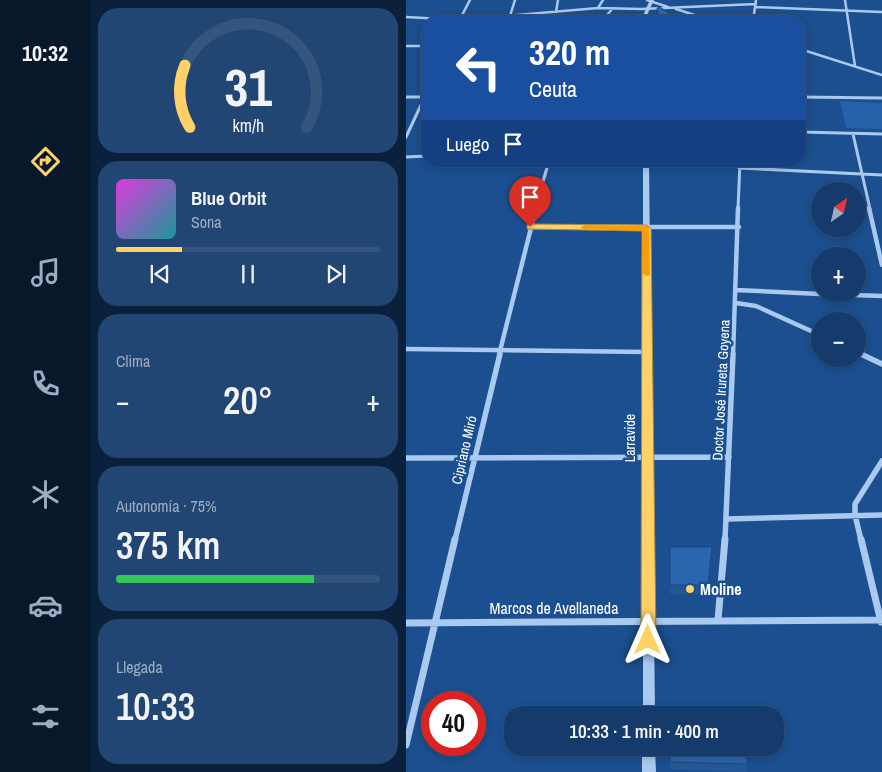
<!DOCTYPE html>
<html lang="es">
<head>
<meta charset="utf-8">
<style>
  body { margin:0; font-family:"Archivo Narrow",sans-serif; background:#214673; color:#f1f3f6; height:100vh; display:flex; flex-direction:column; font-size:19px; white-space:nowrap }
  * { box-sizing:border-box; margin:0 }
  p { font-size:16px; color:#9dadc1 }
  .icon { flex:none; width:28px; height:28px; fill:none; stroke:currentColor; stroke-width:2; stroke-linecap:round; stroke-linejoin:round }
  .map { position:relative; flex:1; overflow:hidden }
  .sheet { display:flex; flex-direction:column; gap:8px; padding:8px; background:#0b203b; width:316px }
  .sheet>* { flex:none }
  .hud { position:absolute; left:15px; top:15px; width:385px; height:152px; border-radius:20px; box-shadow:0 2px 8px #0003,0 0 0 1px #33557e; background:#1a4fa0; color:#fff; overflow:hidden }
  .needle { width:32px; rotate:34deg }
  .buttons { position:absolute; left:405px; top:182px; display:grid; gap:10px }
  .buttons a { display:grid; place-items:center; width:55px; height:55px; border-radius:50%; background:#143b6b; box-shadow:0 2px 8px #0003,0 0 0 1px #33557e; font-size:25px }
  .speed { position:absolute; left:15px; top:691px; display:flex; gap:10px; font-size:25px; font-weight:700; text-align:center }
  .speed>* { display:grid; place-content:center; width:65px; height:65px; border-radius:50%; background:#143b6b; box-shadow:0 2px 8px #0003,0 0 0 1px #33557e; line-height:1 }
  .speed .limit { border:8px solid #d22; background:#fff; color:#111 }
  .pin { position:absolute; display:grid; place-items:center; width:42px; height:42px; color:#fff; margin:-51px -21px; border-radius:50% 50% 50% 0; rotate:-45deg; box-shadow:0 0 5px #0007 }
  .pin .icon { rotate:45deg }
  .me { position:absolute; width:55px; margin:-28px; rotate:0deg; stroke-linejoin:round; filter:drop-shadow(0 0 4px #0008) }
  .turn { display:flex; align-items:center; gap:18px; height:105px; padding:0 25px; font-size:22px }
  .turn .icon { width:65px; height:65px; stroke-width:2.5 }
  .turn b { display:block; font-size:35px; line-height:42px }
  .then { display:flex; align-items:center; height:48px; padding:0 25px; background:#0003; gap:10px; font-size:19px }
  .big { font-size:38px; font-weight:600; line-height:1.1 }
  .sheet .widget { flex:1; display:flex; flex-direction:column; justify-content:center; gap:8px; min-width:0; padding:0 18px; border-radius:20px; background:#214673 }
  .sheet .dial { align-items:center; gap:0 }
  .dial svg { height:130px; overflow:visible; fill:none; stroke:#33557e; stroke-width:7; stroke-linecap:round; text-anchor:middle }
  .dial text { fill:#f1f3f6; stroke:none }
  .song { display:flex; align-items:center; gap:15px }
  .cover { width:60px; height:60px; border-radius:8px; background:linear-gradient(135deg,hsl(300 70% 55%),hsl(180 70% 35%)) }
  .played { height:5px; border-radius:2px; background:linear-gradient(90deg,#ffd166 25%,#33557e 25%) }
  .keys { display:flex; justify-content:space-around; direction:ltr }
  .heat { display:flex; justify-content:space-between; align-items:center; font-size:28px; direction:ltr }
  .charge { height:8px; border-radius:4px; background:linear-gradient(90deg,#34c759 75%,#33557e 0) }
  .trip { position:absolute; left:98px; top:706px; width:280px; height:50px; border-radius:20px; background:#143b6b; box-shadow:0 2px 8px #0003,0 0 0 1px #33557e; font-weight:600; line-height:50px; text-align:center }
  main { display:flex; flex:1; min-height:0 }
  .dock { display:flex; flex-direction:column; width:90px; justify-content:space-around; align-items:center; background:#08182b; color:#9dadc1 }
  .dock .icon { width:35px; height:35px }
  .dock .active { color:#ffd166 }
  .dock b { font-size:22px; color:#f1f3f6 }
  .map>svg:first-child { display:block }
  .green { fill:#2461a8 }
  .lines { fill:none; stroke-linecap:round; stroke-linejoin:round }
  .minor-far4 { stroke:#a9c9ee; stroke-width:2.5 }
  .minor-far3 { stroke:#a9c9ee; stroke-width:3 }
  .minor-far2 { stroke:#a9c9ee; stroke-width:4.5 }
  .minor-far1 { stroke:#a9c9ee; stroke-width:5.5 }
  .minor { stroke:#a9c9ee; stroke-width:7 }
  .tertiary { fill:#a9c9ee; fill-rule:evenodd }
  .wall { fill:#245895 }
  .building { fill:#2a66ad; stroke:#1d4779 }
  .route { fill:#ffd166; stroke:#a68842 }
  .slow { fill:#f59e0b }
  .poi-dot { fill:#ffd166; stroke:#1b4f8f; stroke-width:2 }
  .labels { text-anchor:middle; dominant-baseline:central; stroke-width:5; stroke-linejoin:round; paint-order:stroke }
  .street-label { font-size:14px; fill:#fff; stroke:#1b4f8f }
  .near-poi-label { font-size:16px; font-weight:bold; fill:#fff; stroke:#1b4f8f; text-anchor:start }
  .near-street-label { font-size:16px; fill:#fff; stroke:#1b4f8f }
</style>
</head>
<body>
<main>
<nav class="dock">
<b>10:32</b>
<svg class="icon active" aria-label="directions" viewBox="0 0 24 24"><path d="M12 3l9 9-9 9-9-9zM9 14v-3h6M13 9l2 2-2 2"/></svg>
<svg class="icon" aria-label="music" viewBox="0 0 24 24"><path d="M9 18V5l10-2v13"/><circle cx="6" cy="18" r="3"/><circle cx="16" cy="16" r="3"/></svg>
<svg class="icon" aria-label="phone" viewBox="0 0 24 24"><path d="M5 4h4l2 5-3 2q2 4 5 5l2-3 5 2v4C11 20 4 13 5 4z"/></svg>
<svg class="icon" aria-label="climate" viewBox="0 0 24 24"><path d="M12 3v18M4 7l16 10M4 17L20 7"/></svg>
<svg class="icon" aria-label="car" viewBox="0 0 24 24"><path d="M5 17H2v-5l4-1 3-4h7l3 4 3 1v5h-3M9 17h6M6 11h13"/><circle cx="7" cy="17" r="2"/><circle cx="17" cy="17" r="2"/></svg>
<svg class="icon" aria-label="filters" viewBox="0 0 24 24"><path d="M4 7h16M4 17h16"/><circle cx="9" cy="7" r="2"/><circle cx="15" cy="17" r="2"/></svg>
</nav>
<section class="sheet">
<div class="widget dial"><svg viewBox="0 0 100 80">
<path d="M14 69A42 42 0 1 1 86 69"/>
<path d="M14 69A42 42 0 0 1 11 31" stroke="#ffd166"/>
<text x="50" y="56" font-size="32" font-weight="700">31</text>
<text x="50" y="72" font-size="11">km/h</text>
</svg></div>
<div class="widget">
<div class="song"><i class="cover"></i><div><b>Blue Orbit</b><p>Sona</p></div></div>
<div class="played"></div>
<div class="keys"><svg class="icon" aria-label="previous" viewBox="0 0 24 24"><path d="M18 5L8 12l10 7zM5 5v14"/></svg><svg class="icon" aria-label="pause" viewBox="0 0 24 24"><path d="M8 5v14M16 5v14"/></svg><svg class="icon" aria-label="next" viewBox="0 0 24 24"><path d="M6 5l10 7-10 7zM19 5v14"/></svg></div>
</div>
<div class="widget"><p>Clima</p>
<div class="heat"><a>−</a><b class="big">20°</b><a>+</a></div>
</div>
<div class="widget"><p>Autonomía · 75%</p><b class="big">375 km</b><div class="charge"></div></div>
<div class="widget"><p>Llegada</p><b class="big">10:33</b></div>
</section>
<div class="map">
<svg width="476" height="772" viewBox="0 0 476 772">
  <rect width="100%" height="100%" fill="#1b4f8f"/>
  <!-- green -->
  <path class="green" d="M 434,101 L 476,103 L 476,129 L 440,128 Z"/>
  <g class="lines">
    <!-- minor-far4 -->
    <path class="minor-far4" d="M 241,0 L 262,7
      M 439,0 L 449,66
      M 350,7 L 476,12
      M 192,8 L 197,0
      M 270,9 L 307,21
      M 150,12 L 152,0
      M 104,16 L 109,0
      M 0,17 L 54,20 L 192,8 L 235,9 L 350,4
      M 53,21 L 64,0
      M 196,21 L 207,8
      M 347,21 L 350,0
      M 0,46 L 21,46
      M 394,49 L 476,75"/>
    <!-- minor-far3 -->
    <path class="minor-far3" d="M 0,97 L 21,97
      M 394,97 L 476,98
      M 394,132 L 476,134
      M 447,134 L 464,209
      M 0,137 L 21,92
      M 0,157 L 21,156
      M 333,168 L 476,175
      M 129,209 L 143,161
      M 332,209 L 334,161"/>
    <!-- minor-far2 -->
    <path class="minor-far2" d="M 463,208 L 476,265
      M 124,227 L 333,227
      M 330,290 L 414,294
      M 416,294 L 476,296
      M 330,303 L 350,306 L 414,335
      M 0,349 L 241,352
      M 451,352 L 458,355
      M 93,355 L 130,208
      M 327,355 L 332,208"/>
    <!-- minor-far1 -->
    <path class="minor-far1" d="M 455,354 L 476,364
      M 0,458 L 323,457
      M 321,519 L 476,515
      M 49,540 L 94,354
      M 319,540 L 327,354
      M 455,540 L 449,515 L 449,504 L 476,461"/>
    <!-- minor -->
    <path class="minor" d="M 455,539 L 475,622
      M 312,620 L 319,539
      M 0,623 L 476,620
      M 0,745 L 49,539"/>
    <!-- tertiary -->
    <path class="tertiary" d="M 244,0 L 248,0 L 242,13 L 242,21 L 238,21 L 238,13 Z
      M 237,161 L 243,161 L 249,715 L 237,715 Z
      M 236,748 L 249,748 L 250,772 L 236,772 Z"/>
  </g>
  <!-- wall -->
  <path class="wall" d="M 264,547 L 306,547 L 301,594 L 264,594 Z
    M 264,748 L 340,748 L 341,764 L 340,772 L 264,769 Z"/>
  <!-- building -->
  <path class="building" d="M 254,7 L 274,21 L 253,21 L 251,8 Z
    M 264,547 L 306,547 L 302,585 L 264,585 Z
    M 264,748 L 340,748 L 341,764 L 264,762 Z"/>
  <!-- route -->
  <path class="route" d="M 124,224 L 240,225 L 245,228 L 250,640 L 248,645 L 242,647 L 237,645 L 235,640 L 236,231 L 121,229 L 121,225 Z"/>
  <!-- slow -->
  <path class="slow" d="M 179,225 L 243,226 L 244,275 L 240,276 L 236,273 L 236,231 L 176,229 L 175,227 Z"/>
  <!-- markers -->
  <circle class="poi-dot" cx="284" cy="589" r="5"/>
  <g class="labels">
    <!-- street labels -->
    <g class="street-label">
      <text transform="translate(315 390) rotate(-87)">Doctor José Irureta Goyena</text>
      <text transform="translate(224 438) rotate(-90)">Larravide</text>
      <text transform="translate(58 450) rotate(-77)">Cipriano Miró</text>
    </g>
    <!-- near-poi labels -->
    <g class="near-poi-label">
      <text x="294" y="589">Moline</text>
    </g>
    <!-- near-street labels -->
    <g class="near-street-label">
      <text x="148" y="608">Marcos de Avellaneda</text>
    </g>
  </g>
</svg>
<div class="buttons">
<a><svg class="needle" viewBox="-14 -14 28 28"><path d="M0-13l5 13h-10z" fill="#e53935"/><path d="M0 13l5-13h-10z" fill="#9dadc1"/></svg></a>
<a>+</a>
<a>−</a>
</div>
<div class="speed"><div class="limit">40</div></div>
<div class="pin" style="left:124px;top:227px;background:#d93025"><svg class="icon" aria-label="arrive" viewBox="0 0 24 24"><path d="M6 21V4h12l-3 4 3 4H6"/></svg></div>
<svg class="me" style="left:242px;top:640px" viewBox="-20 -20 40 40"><path d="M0-17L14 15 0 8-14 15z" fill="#ffd166" stroke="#fff" stroke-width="4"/></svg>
<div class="trip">10:33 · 1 min · 400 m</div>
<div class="hud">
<div class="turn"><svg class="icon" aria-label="left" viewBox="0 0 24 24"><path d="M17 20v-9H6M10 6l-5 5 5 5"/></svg><div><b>320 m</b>Ceuta</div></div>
<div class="then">Luego<svg class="icon" aria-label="arrive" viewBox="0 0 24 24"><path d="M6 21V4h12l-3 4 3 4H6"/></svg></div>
</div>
</div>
</main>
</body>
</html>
